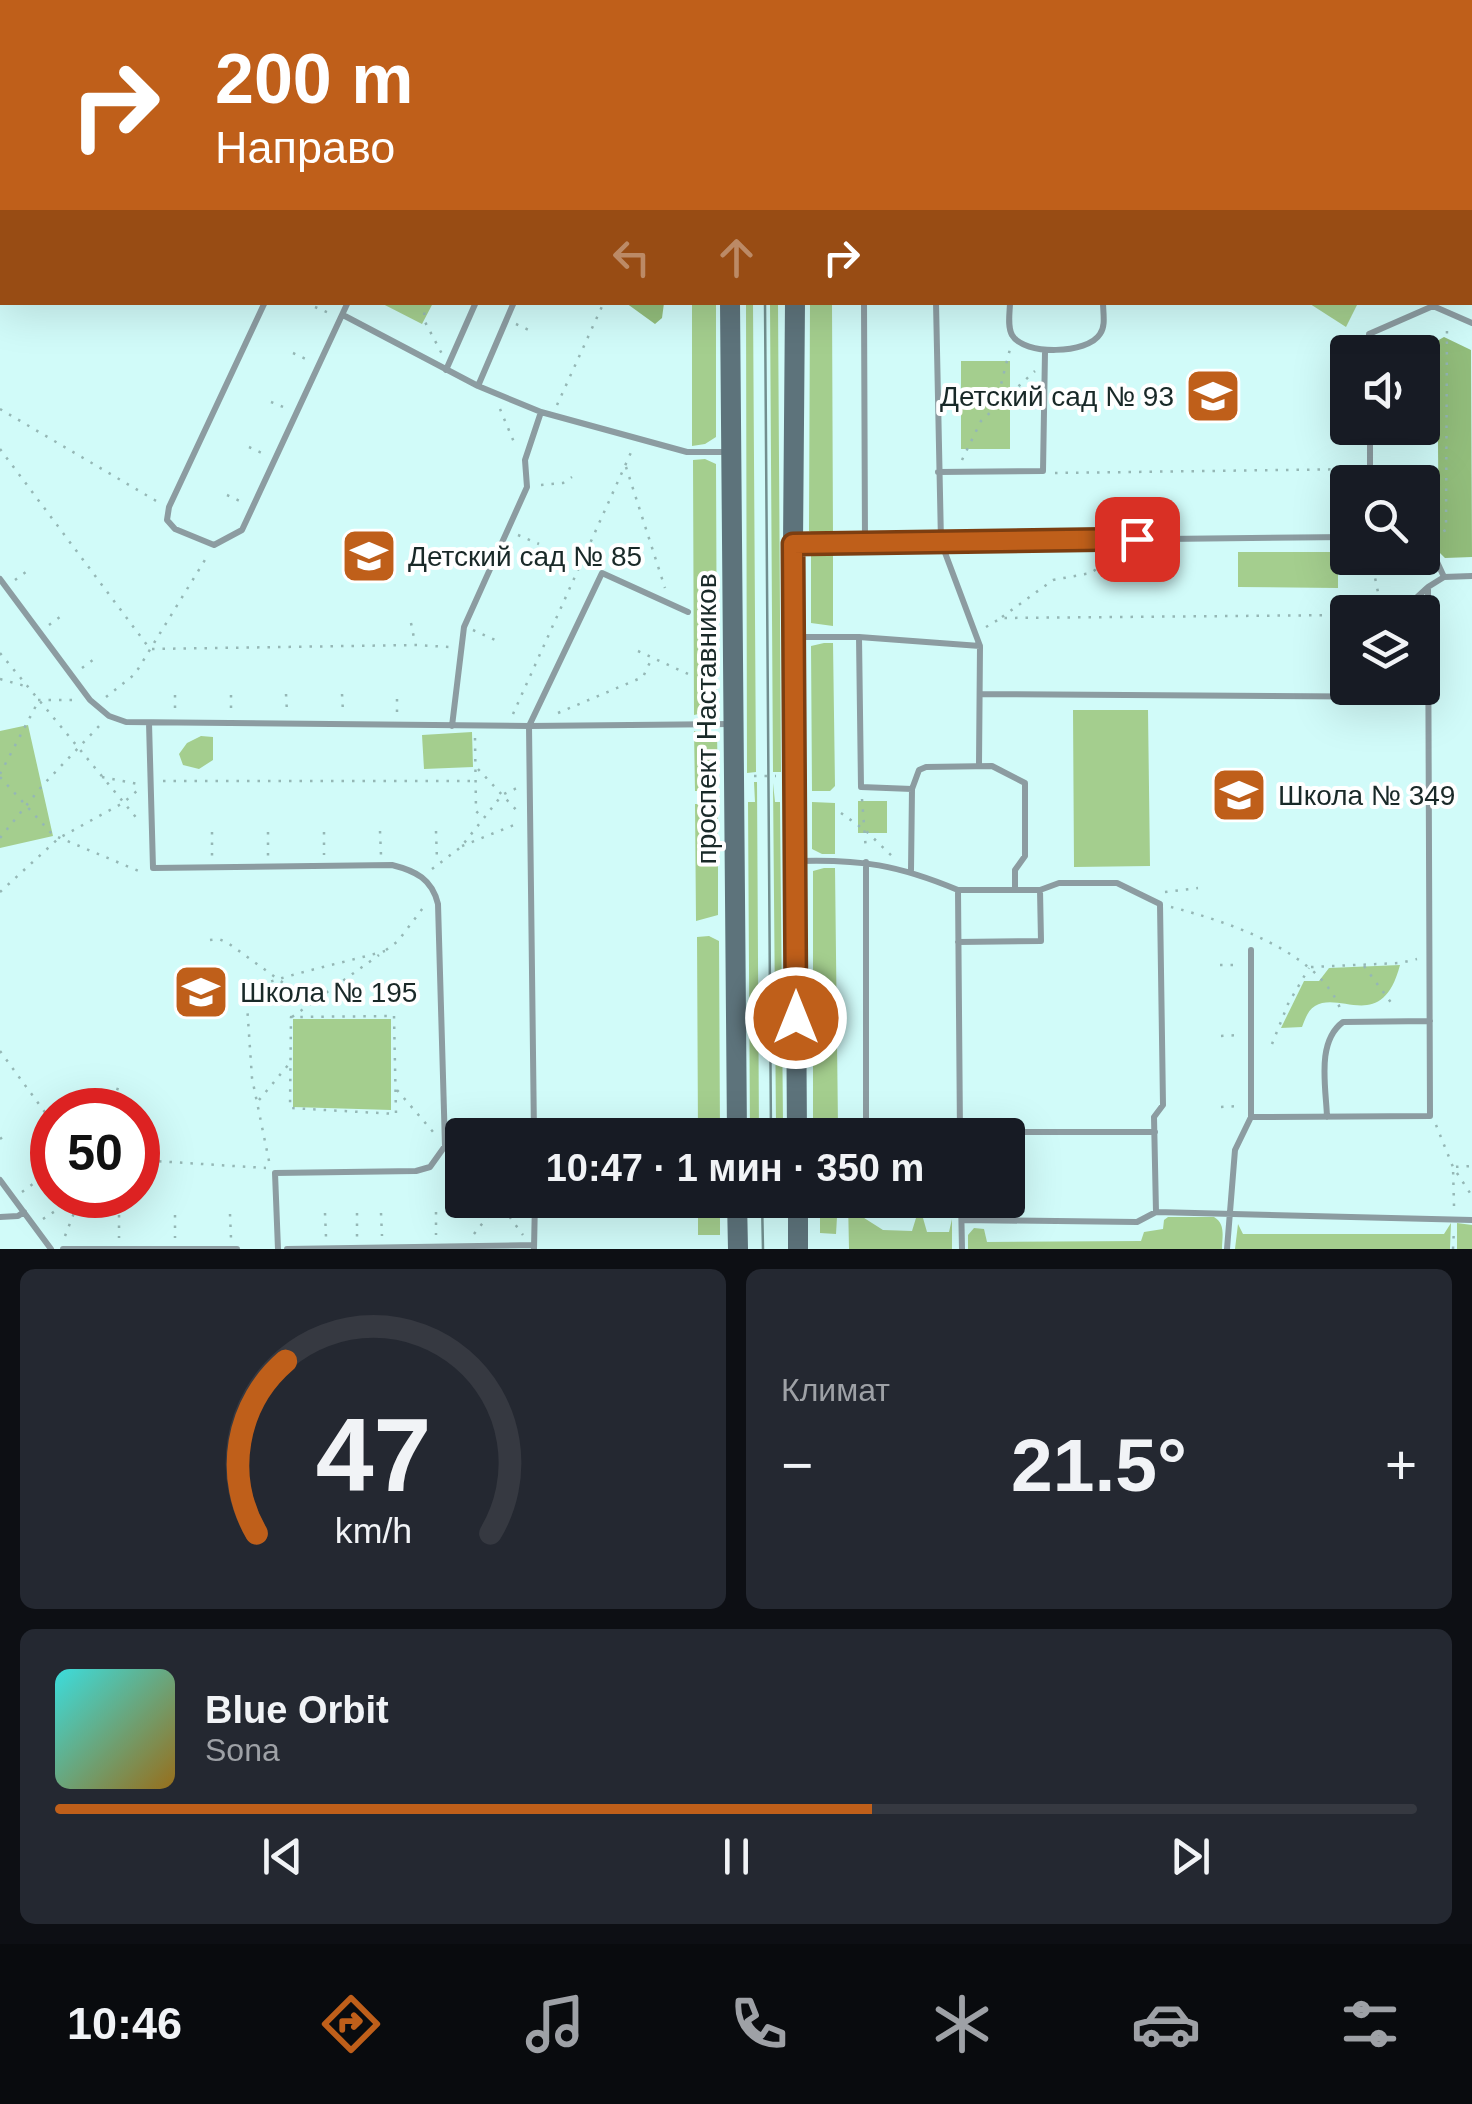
<!DOCTYPE html>
<html lang="ru">
<head>
<meta charset="utf-8">
<style>
  body { margin:0; font-family:Arial,sans-serif; background:#242831; color:#f1f3f6; height:100vh; display:flex; flex-direction:column; font-size:38px; white-space:nowrap }
  * { box-sizing:border-box; margin:0 }
  p { font-size:32px; color:#9ea1a6 }
  .icon { flex:none; width:55px; height:55px; fill:none; stroke:currentColor; stroke-width:2; stroke-linecap:round; stroke-linejoin:round }
  .map { position:relative; height:1249px; overflow:hidden }
  .side { display:flex; flex-direction:column; gap:20px; padding:20px; background:#0d0f14; flex:1 }
  .side>* { flex:none }
  .top-card { position:absolute; left:0px; top:0px; width:1472px; height:305px; box-shadow:0 10px 40px #0002; background:#bf5f1a; color:#fff; overflow:hidden }
  .buttons { position:absolute; left:1330px; top:335px; display:grid; gap:20px }
  .buttons a { display:grid; place-items:center; width:110px; height:110px; border-radius:10px; background:#171b24; box-shadow:0 10px 40px #0002; font-size:50px }
  .speed { position:absolute; left:30px; top:1088px; display:flex; gap:20px; font-size:50px; font-weight:700; text-align:center }
  .speed>* { display:grid; place-content:center; width:130px; height:130px; border-radius:50%; background:#171b24; box-shadow:0 10px 40px #0002; line-height:1 }
  .speed .limit { border:15px solid #d22; background:#fff; color:#111 }
  .pin { position:absolute; display:grid; place-items:center; width:85px; height:85px; color:#fff; margin:-42px; border-radius:20px; box-shadow:0 5px 15px #0006 }
  .me { position:absolute; width:110px; margin:-55px; rotate:0deg; stroke-linejoin:round; filter:drop-shadow(0 0 8px #0008) }
  .turn { display:flex; align-items:center; gap:35px; height:210px; padding:0 50px; font-size:45px }
  .turn .icon { width:130px; height:130px; stroke-width:2.5 }
  .turn b { display:block; font-size:70px; line-height:85px }
  .lanes { display:flex; align-items:center; height:95px; padding:0 50px; background:#0003; justify-content:center; gap:50px; direction:ltr }
  .lanes .off { opacity:.35 }
  .big { font-size:75px; font-weight:700; line-height:1.1 }
  .side .card { flex:1; display:flex; flex-direction:column; justify-content:center; gap:15px; min-width:0; padding:0 35px; border-radius:15px; background:#242831 }
  .side .dial { align-items:center; gap:0 }
  .dial svg { height:260px; overflow:visible; fill:none; stroke:#363941; stroke-width:7; stroke-linecap:round; text-anchor:middle }
  .dial text { fill:#f1f3f6; stroke:none }
  .song { display:flex; align-items:center; gap:30px }
  .cover { width:120px; height:120px; border-radius:15px; background:linear-gradient(135deg,hsl(180 70% 55%),hsl(40 70% 35%)) }
  .played { height:10px; border-radius:5px; background:linear-gradient(90deg,#bf5f1a 60%,#363941 60%) }
  .keys { display:flex; justify-content:space-around; direction:ltr }
  .heat { display:flex; justify-content:space-between; align-items:center; font-size:55px; direction:ltr }
  .side .tiles { flex:1; display:grid; gap:20px; grid-template-columns:1fr 1fr }
  .card:last-child { grid-column:span 2 }
  .trip { position:absolute; left:445px; top:1118px; width:580px; height:100px; border-radius:10px; background:#171b24; box-shadow:0 10px 40px #0002; font-weight:700; line-height:100px; text-align:center }
  .tab-bar { display:flex; height:160px; justify-content:space-around; align-items:center; background:#090b0e; color:#9ea1a6 }
  .tab-bar .icon { width:70px; height:70px }
  .tab-bar .current { color:#bf5f1a }
  .tab-bar b { font-size:45px; color:#f1f3f6 }
  .map>svg:first-child { display:block }
  .green { fill:#a4ce8e }
  .forest { fill:#92bd7b }
  .lines { fill:none; stroke-linecap:round; stroke-linejoin:round }
  .path { stroke:#95b7b5; stroke-width:2.5; stroke-dasharray:2.5 8; stroke-linecap:butt }
  .service { stroke:#8c9ca1; stroke-width:6 }
  .secondary { stroke:#5d737b; stroke-width:20 }
  .primary { stroke:#3b5760; stroke-width:20 }
  .tram { stroke:#728f8e; stroke-width:2.5 }
  .route-casing { stroke:#7c3e11; stroke-width:25 }
  .route { stroke:#bf5f1a; stroke-width:18 }
  .labels { text-anchor:middle; dominant-baseline:central; stroke-width:8; stroke-linejoin:round; paint-order:stroke }
  .poi-label { font-size:28px; fill:#192928; stroke:#fff; text-anchor:start }
  .street-label { font-size:28px; fill:#192928; stroke:#fff }
</style>
</head>
<body>
<div class="map">
<svg width="1472" height="1249" viewBox="0 0 1472 1249">
  <rect width="100%" height="100%" fill="#d1fbf9"/>
  <!-- green -->
  <path class="green" d="M 379,302 L 433,302 L 433,303 L 422,324 Z
    M 1307,302 L 1358,302 L 1358,303 L 1346,327 Z
    M 692,303 L 716,303 L 716,437 L 705,444 L 692,446 Z
    M 746,303 L 753,303 L 756,772 L 747,773 Z
    M 770,303 L 778,303 L 781,772 L 773,772 Z
    M 810,303 L 832,303 L 833,536 L 821,536 L 809,531 Z
    M 961,361 L 1010,361 L 1010,449 L 961,449 Z
    M 705,459 L 716,464 L 717,710 L 694,715 L 693,460 Z
    M 822,550 L 833,550 L 833,626 L 811,623 L 811,556 Z
    M 1238,552 L 1338,552 L 1338,588 L 1238,587 Z
    M 824,643 L 833,643 L 835,786 L 830,791 L 812,791 L 811,646 Z
    M 1148,710 L 1150,866 L 1074,867 L 1073,710 Z
    M 28,725 L 53,836 L 0,848 L 0,731 Z
    M 694,731 L 717,733 L 718,791 L 695,791 Z
    M 472,732 L 473,767 L 424,769 L 422,735 Z
    M 201,736 L 213,737 L 213,760 L 199,769 L 183,765 L 179,754 L 187,743 Z
    M 754,782 L 757,782 L 759,1135 L 750,1135 L 748,802 L 755,802 Z
    M 773,783 L 775,802 L 780,802 L 783,1122 L 776,1123 Z
    M 858,801 L 887,801 L 887,833 L 858,833 Z
    M 812,802 L 835,803 L 835,854 L 822,854 L 812,849 Z
    M 695,804 L 718,804 L 718,915 L 696,921 Z
    M 824,868 L 835,868 L 838,1127 L 813,1128 L 813,871 Z
    M 709,936 L 719,941 L 720,1135 L 698,1135 L 697,937 Z
    M 1400,965 C 1382,1034 1340,990 1315,1006 C 1308,1010 1305,1019 1302,1027 L 1281,1028 L 1304,981 L 1319,981 L 1329,968 Z
    M 293,1019 L 391,1019 L 391,1110 L 293,1107 Z
    M 698,1200 L 720,1200 L 720,1235 L 698,1235 Z
    M 820,1200 L 838,1200 L 836,1234 L 820,1233 Z
    M 848,1200 L 863,1200 L 861,1216 L 883,1230 L 912,1231 L 916,1218 L 923,1218 L 927,1232 L 949,1232 L 952,1219 L 952,1249 L 849,1249 Z
    M 1168,1217 L 1214,1217 C 1226,1224 1222,1237 1222,1249 L 968,1249 L 968,1235 L 974,1228 L 984,1229 L 987,1242 L 1141,1241 L 1144,1232 L 1163,1229 L 1164,1220 Z
    M 1451,1223 L 1450,1249 L 1235,1249 L 1238,1224 L 1243,1234 L 1444,1234 Z
    M 1457,1223 L 1472,1225 L 1472,1249 L 1457,1249 Z"/>
  <!-- forest -->
  <path class="forest" d="M 626,303 L 664,303 L 662,318 L 655,324 Z
    M 1444,337 L 1471,350 L 1472,557 L 1445,558 L 1439,552 L 1437,341 Z"/>
  <g class="lines">
    <!-- path -->
    <path class="path" d="M 1170,0 L 1175,2
      M 1407,0 L 1412,2
      M 635,2 L 636,0
      M 682,2 L 686,0
      M 818,2 L 819,0
      M 951,2 L 953,0
      M 1470,30 L 1472,31
      M 0,100 L 2,101
      M 1470,140 L 1472,141
      M 425,302 L 424,320 L 442,354
      M 315,307 L 331,314
      M 516,324 L 533,332
      M 293,353 L 310,361
      M 271,402 L 288,409
      M 996,404 L 1010,349
      M 557,405 L 604,302
      M 0,409 L 158,502
      M 500,409 L 516,447
      M 249,447 L 266,455
      M 0,449 L 150,649 L 415,645 L 449,647
      M 962,460 L 981,421 L 1035,371
      M 626,467 L 665,588
      M 1055,473 L 1357,469
      M 541,485 L 563,483 L 572,477
      M 227,495 L 244,503
      M 518,535 L 539,544
      M 1434,536 L 1446,530 L 1447,326
      M 1371,558 L 1382,612
      M 15,580 L 30,569
      M 1002,617 L 1053,580 L 1091,573 L 1120,552
      M 411,623 L 415,643
      M 49,625 L 64,614
      M 986,627 L 1001,618 L 1348,615
      M 473,630 L 495,640
      M 638,651 L 688,674
      M 0,653 L 139,821
      M 82,668 L 97,657
      M 0,679 L 25,686
      M 286,694 L 287,712
      M 342,694 L 343,712
      M 175,695 L 175,713
      M 231,695 L 231,713
      M 106,697 L 135,674 L 208,555
      M 38,700 L 78,700
      M 397,712 L 397,693
      M 558,713 L 643,677 L 652,658
      M 513,714 L 633,448
      M 475,738 L 476,811 L 482,817
      M 478,769 L 520,814
      M 0,774 L 38,702
      M 754,776 L 776,776
      M 0,777 L 53,835 L 141,872
      M 102,777 L 138,784
      M 163,781 L 474,781
      M 862,799 L 866,851
      M 841,813 L 866,831 L 893,857
      M 380,831 L 381,855
      M 436,831 L 437,860
      M 212,832 L 212,856
      M 268,832 L 268,856
      M 324,832 L 324,855
      M 0,838 L 42,786 L 102,723
      M 462,846 L 519,823
      M 432,869 L 461,847 L 502,795 L 519,787
      M 0,892 L 59,838 L 123,803 L 138,790
      M 1165,892 L 1198,888
      M 1171,907 C 1226,921 1321,952 1341,1011
      M 210,940 L 219,939 L 228,943 L 311,1003
      M 386,950 L 398,941 L 426,904
      M 1220,965 L 1239,965
      M 1364,966 L 1395,1008
      M 1311,967 L 1400,963 L 1417,959
      M 394,1016 L 396,1114 L 290,1108 L 291,1017 Z
      M 292,1017 L 379,955
      M 1221,1036 L 1239,1035
      M 1272,1044 L 1288,1004 L 1309,968
      M 0,1051 L 52,1122
      M 397,1090 L 434,1133
      M 259,1100 L 289,1064
      M 1221,1107 L 1239,1106
      M 110,1110 L 120,1082
      M 1436,1125 L 1453,1167 L 1472,1196
      M 0,1139 L 8,1133
      M 452,1154 L 462,1163
      M 138,1160 L 266,1168
      M 269,1161 L 252,1078 L 246,990 C 291,973 339,964 385,951
      M 22,1192 L 41,1178
      M 497,1200 L 523,1235
      M 1454,1206 L 1453,1167 L 1472,1166
      M 436,1212 L 436,1235
      M 325,1213 L 326,1237
      M 357,1213 L 357,1237
      M 381,1213 L 382,1236
      M 230,1214 L 231,1238
      M 119,1215 L 119,1238
      M 175,1215 L 175,1238
      M 43,1219 L 78,1196
      M 474,1234 L 501,1200
      M 65,1236 L 81,1195
      M 1453,1249 L 1454,1229"/>
    <!-- service -->
    <path class="service" d="M 146,0 L 156,2
      M 1220,0 L 1221,2
      M 33,2 L 35,0
      M 135,2 L 136,0
      M 545,2 L 546,0
      M 1205,2 L 1206,0
      M 0,72 L 2,67
      M 0,285 L 2,279
      M 265,302 L 169,507 L 167,520 L 175,529 L 214,545 L 242,530 L 348,302
      M 864,302 L 865,543
      M 936,302 L 941,542 L 980,646
      M 1010,302 C 1010,312 1007,326 1012,335 C 1024,356 1088,354 1100,334 C 1106,326 1103,313 1103,302
      M 343,315 L 478,386 L 541,412 L 687,452 L 728,452
      M 1369,352 L 1369,334 L 1433,306 L 1472,323
      M 446,370 L 476,302
      M 478,386 L 514,302
      M 1370,428 L 1370,482
      M 938,472 L 1043,471 L 1045,352
      M 1422,541 L 1432,551 L 1444,577
      M 799,543 L 1348,537
      M 0,579 L 90,700 L 109,716 L 126,722 L 529,726 L 602,573 L 688,612
      M 1401,612 L 1427,588
      M 796,637 L 859,637 L 980,646 L 979,765
      M 859,637 L 861,787 L 912,789
      M 981,694 L 1428,697
      M 149,723 L 153,868 L 392,865 C 416,871 432,879 438,904 L 445,1146 L 430,1167 L 416,1171 L 275,1173 L 278,1249
      M 452,726 L 464,627 L 527,487 L 525,460 L 541,412
      M 797,861 C 861,859 898,865 958,890 L 960,1135
      M 911,870 L 912,789 L 919,770 L 926,767 L 992,766 L 1025,783 L 1025,856 L 1015,870 L 1015,890
      M 1040,890 L 1059,883 L 1117,883 L 1160,904 L 1163,1105 L 1154,1117 L 1156,1212
      M 958,942 L 1041,941 L 1040,890 L 958,890
      M 1251,1117 L 1430,1116 L 1428,587 L 1444,577 L 1472,576
      M 1327,1117 C 1326,1087 1316,1042 1343,1022 L 1430,1021
      M 960,1132 L 1155,1132
      M 534,1135 L 529,726 L 731,724
      M 866,1135 L 866,862
      M 0,1180 L 51,1249
      M 870,1200 C 888,1223 934,1213 961,1212
      M 961,1200 L 962,1249
      M 0,1217 L 18,1216 L 24,1212
      M 962,1220 L 1137,1222 L 1156,1212 L 1472,1220
      M 63,1249 L 237,1249
      M 287,1249 L 534,1245
      M 534,1249 L 535,1200
      M 1227,1249 L 1235,1150 L 1251,1117 L 1251,950"/>
    <!-- secondary -->
    <path class="secondary" d="M 770,2 L 771,0
      M 841,2 L 842,0
      M 730,302 L 737,1135
      M 795,302 L 793,544 L 797,1135
      M 737,1200 L 738,1249
      M 798,1200 L 798,1249"/>
    <!-- primary -->
    <path class="primary" d="M 1275,0 L 1281,2
      M 1358,0 L 1363,2
      M 1470,52 L 1472,53
      M 1470,90 L 1472,91"/>
    <!-- tram -->
    <path class="tram" d="M 1421,0 L 1426,2
      M 1443,0 L 1448,2
      M 799,2 L 799,0
      M 1470,23 L 1472,24
      M 765,302 L 771,1135
      M 762,1200 L 763,1249"/>
  </g>
  <g class="lines">
    <!-- route casing -->
    <g class="route-casing">
      <path id="route" d="M 796,1018 L 793,544 L 1137,539"/>
    </g>
    <!-- route -->
    <use href="#route" class="route"/>
  </g>
  <!-- icons -->
  <defs>
    <g id="school-square" transform="scale(2.875)"><rect x="-9" y="-9" width="18" height="18" rx="4" fill="#bf5f1a" stroke="#fff"/><path d="M0-5L7-2L0 1L-7-2ZM-4 1L0 2.5L4 1V4Q0 6-4 4Z" fill="#fff"/></g>
  </defs>
  <g fill-rule="evenodd">
    <use href="#school-square" x="1213" y="396"/>
    <use href="#school-square" x="369" y="556"/>
    <use href="#school-square" x="1239" y="795"/>
    <use href="#school-square" x="201" y="992"/>
  </g>
  <g class="labels">
    <!-- poi labels -->
    <g class="poi-label">
      <text x="1174" y="396" text-anchor="end">Детский сад № 93</text>
      <text x="408" y="556">Детский сад № 85</text>
      <text x="1278" y="795">Школа № 349</text>
      <text x="240" y="992">Школа № 195</text>
    </g>
    <!-- street labels -->
    <g class="street-label">
      <text transform="translate(706 719) rotate(-90)">проспект Наставников</text>
    </g>
  </g>
</svg>
<div class="buttons">
<a><svg class="icon" aria-label="sound" viewBox="0 0 24 24"><path d="M4 9h4l5-4v14l-5-4H4zM17 9q2 3 0 6"/></svg></a>
<a><svg class="icon" aria-label="search" viewBox="0 0 24 24"><circle cx="10" cy="10" r="6"/><path d="M15 15l6 6"/></svg></a>
<a><svg class="icon" aria-label="layers" viewBox="0 0 24 24"><path d="M12 4l9 5-9 5-9-5zM3 14l9 5 9-5"/></svg></a>
</div>
<div class="speed"><div class="limit">50</div></div>
<div class="pin" style="left:1137px;top:539px;background:#d93025"><svg class="icon" aria-label="arrive" viewBox="0 0 24 24"><path d="M6 21V4h12l-3 4 3 4H6"/></svg></div>
<svg class="me" style="left:796px;top:1018px" viewBox="-20 -20 40 40"><circle r="17" fill="#bf5f1a" stroke="#fff" stroke-width="3"/><path d="M0-11L8 9 0 5-8 9z" fill="#fff"/></svg>
<div class="trip">10:47 · 1 мин · 350 m</div>
<div class="top-card">
<div class="turn"><svg class="icon" aria-label="right" viewBox="0 0 24 24"><path d="M7 20v-9h11M14 6l5 5-5 5"/></svg><div><b>200 m</b>Направо</div></div>
<div class="lanes"><svg class="icon off" aria-label="left" viewBox="0 0 24 24"><path d="M17 20v-9H6M10 6l-5 5 5 5"/></svg><svg class="icon off" aria-label="ahead" viewBox="0 0 24 24"><path d="M12 20V5M6 11l6-6 6 6"/></svg><svg class="icon" aria-label="right" viewBox="0 0 24 24"><path d="M7 20v-9h11M14 6l5 5-5 5"/></svg></div>
</div>
</div>
<section class="side">
<div class="tiles">
<div class="card dial"><svg viewBox="0 0 100 80">
<path d="M14 69A42 42 0 1 1 86 69"/>
<path d="M14 69A42 42 0 0 1 23 16" stroke="#bf5f1a"/>
<text x="50" y="56" font-size="32" font-weight="700">47</text>
<text x="50" y="72" font-size="11">km/h</text>
</svg></div>
<div class="card"><p>Климат</p>
<div class="heat"><a>−</a><b class="big">21.5°</b><a>+</a></div>
</div>
<div class="card">
<div class="song"><i class="cover"></i><div><b>Blue Orbit</b><p>Sona</p></div></div>
<div class="played"></div>
<div class="keys"><svg class="icon" aria-label="previous" viewBox="0 0 24 24"><path d="M18 5L8 12l10 7zM5 5v14"/></svg><svg class="icon" aria-label="pause" viewBox="0 0 24 24"><path d="M8 5v14M16 5v14"/></svg><svg class="icon" aria-label="next" viewBox="0 0 24 24"><path d="M6 5l10 7-10 7zM19 5v14"/></svg></div>
</div>
</div>
</section>
<nav class="tab-bar">
<b>10:46</b>
<svg class="icon current" aria-label="directions" viewBox="0 0 24 24"><path d="M12 3l9 9-9 9-9-9zM9 14v-3h6M13 9l2 2-2 2"/></svg>
<svg class="icon" aria-label="music" viewBox="0 0 24 24"><path d="M9 18V5l10-2v13"/><circle cx="6" cy="18" r="3"/><circle cx="16" cy="16" r="3"/></svg>
<svg class="icon" aria-label="phone" viewBox="0 0 24 24"><path d="M5 4h4l2 5-3 2q2 4 5 5l2-3 5 2v4C11 20 4 13 5 4z"/></svg>
<svg class="icon" aria-label="climate" viewBox="0 0 24 24"><path d="M12 3v18M4 7l16 10M4 17L20 7"/></svg>
<svg class="icon" aria-label="car" viewBox="0 0 24 24"><path d="M5 17H2v-5l4-1 3-4h7l3 4 3 1v5h-3M9 17h6M6 11h13"/><circle cx="7" cy="17" r="2"/><circle cx="17" cy="17" r="2"/></svg>
<svg class="icon" aria-label="filters" viewBox="0 0 24 24"><path d="M4 7h16M4 17h16"/><circle cx="9" cy="7" r="2"/><circle cx="15" cy="17" r="2"/></svg>
</nav>
</body>
</html>
